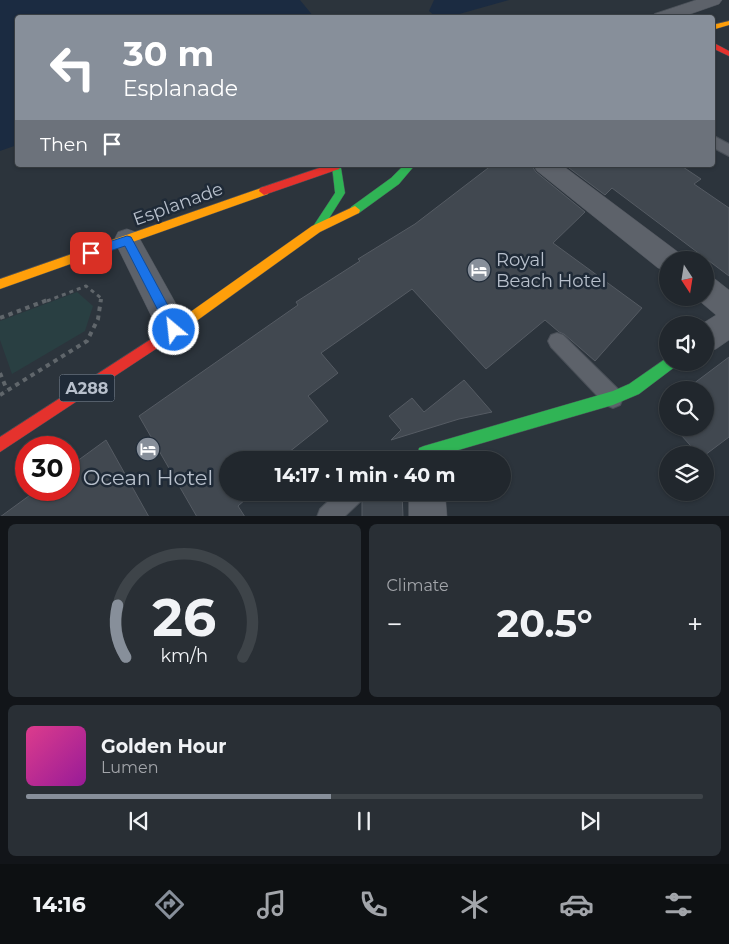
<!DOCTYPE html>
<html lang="en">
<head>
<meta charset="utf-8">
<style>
  body { margin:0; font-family:Montserrat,sans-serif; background:#292f35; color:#f1f3f6; height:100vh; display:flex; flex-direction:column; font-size:19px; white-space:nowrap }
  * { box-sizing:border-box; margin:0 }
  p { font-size:16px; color:#a2a5aa }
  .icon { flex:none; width:28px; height:28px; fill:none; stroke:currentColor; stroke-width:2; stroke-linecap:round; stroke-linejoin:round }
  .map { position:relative; height:516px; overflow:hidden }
  .panel { display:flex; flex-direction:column; gap:8px; padding:8px; background:#121519; flex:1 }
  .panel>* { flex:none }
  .guide { position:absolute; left:15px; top:15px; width:700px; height:152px; border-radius:5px; box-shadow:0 1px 4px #0004,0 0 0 1px #3e4449; background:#878f9a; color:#fff; overflow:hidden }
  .needle { width:32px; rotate:168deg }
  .buttons { position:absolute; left:659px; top:251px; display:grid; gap:10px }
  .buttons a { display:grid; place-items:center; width:55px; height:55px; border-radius:50%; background:#21272d; box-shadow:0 1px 4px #0004,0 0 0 1px #3e4449; font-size:25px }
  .speed { position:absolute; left:15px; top:436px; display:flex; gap:10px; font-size:25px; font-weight:700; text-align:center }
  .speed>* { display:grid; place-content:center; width:65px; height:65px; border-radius:50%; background:#21272d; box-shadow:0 1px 4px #0004,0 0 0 1px #3e4449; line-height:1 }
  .speed .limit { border:8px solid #d22; background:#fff; color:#111 }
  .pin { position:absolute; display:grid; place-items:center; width:42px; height:42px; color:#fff; margin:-21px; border-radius:10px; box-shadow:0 2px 8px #0006 }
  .me { position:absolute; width:55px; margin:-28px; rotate:332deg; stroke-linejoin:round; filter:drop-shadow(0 0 4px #0008) }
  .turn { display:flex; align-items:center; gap:18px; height:105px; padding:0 25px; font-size:22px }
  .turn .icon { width:65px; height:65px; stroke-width:2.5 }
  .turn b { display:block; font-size:35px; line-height:42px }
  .then { display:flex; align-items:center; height:48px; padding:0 25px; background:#0003; gap:10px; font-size:19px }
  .big { font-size:38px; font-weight:700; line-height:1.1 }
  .panel .card { flex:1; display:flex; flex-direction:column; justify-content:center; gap:8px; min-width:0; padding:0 18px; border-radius:8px; background:#292f35 }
  .panel .dial { align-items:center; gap:0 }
  .dial svg { height:130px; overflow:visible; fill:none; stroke:#3e4449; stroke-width:7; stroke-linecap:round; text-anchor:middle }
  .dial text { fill:#f1f3f6; stroke:none }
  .song { display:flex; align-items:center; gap:15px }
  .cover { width:60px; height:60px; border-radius:8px; background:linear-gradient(135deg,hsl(330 70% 55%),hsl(300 70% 35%)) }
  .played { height:5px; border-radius:2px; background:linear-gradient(90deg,#878f9a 45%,#3e4449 45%) }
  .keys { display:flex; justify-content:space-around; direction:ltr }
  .heat { display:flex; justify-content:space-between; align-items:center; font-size:28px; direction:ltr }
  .panel .tiles { flex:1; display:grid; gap:8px; grid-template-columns:1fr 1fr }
  .card:last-child { grid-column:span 2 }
  .trip { position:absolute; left:219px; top:451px; width:292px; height:50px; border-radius:25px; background:#21272d; box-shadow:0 1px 4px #0004,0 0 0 1px #3e4449; font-weight:700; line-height:50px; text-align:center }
  .tab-bar { display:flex; height:80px; justify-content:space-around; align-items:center; background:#0d1012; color:#a2a5aa }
  .tab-bar .icon { width:35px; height:35px }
  .tab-bar .selected { color:#878f9a }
  .tab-bar b { font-size:22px; color:#f1f3f6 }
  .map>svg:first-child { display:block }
  .green { fill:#293f42 }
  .water { fill:#1b2b41 }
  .pier { fill:#2c343c }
  .building { fill:#414850; stroke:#555b63 }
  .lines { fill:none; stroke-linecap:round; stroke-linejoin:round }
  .lane-casing { stroke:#4a5058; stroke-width:2 }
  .street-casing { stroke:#4a5058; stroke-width:1 }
  .fast-casing { stroke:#4a5058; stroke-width:1 }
  .slow-casing { stroke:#4a5058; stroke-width:1 }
  .jam-casing { stroke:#4a5058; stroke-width:1 }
  .path-far1 { stroke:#60666b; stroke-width:3; stroke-dasharray:4 4; stroke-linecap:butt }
  .path { stroke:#60666b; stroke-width:4; stroke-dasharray:4.5 4.5; stroke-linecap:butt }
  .lane { fill:#5d626a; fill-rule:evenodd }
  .street { fill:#5d626a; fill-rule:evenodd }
  .fast { fill:#30b455; fill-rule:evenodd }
  .slow { fill:#ff9f0a; fill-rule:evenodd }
  .jam { fill:#e5322d; fill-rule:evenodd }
  .route { fill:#1a73e8; stroke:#114b97 }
  .labels { text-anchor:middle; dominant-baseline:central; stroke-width:5; stroke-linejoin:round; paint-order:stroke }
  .shield { fill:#1f2a37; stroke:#8a939f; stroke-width:1 }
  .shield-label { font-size:16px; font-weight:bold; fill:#b8c0cc }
  .street-label { font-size:18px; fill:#b8c0cc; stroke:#1f2a37 }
  .poi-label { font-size:18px; fill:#b8c0cc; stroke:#1f2a37; text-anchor:start }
  .near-poi-label { font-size:21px; fill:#b8c0cc; stroke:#1f2a37 }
</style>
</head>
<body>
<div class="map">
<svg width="729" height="517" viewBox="0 0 729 517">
  <rect width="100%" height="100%" fill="#2c343c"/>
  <!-- green -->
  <path class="green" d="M 77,292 L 93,306 L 85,331 L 12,374 L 0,340 L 0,321 Z"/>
  <!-- water -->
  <path class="water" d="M 0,0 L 509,0 L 445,18 L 18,18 L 17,145 L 0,151 Z"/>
  <!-- pier -->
  <path class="pier" d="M 300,0 L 434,0 L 429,11 L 436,17 L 314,17 Z"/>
  <!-- building -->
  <path class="building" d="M 492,165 L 531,165 L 536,172 L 585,212 L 553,243 L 642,308 L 595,361 L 564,334 L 559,332 L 545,320 L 486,369 L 412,289 L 321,353 L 338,373 L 308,396 L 328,421 L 279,460 L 228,460 L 228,492 L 254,492 L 238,506 L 245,517 L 197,517 L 139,416 L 298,305 L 296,302 L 360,261 L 358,259 L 415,224 Z
    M 565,165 L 680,165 L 701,179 L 694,184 L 729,208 L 729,276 L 612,188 L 605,195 Z
    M 729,357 L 729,437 L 705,455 L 699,455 L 681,435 L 690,428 L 705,428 L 705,390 L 699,390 L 693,384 Z
    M 464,380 L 492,412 L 459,419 L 391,440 L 401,430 L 389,416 L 412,398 L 424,412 Z
    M 106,440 L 149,517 L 0,517 L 37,490 L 69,490 L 69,467 Z
    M 367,492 L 402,492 L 403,517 L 362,517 L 362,502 Z"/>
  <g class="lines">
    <!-- lane casing -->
    <g class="lane-casing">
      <path id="lane" d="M 712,135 L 729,144 L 729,156 L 712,147 Z
        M 557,333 L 563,335 L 620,391 L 623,398 L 620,405 L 613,408 L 606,405 L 551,347 L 548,341 L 551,335 Z
        M 338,492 L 365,492 L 362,500 L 344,517 L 317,517 L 320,509 Z"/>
    </g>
    <!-- street casing -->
    <g class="street-casing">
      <path id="street" d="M 696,0 L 722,0 L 719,4 L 679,18 L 651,18 L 654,14 Z
        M 533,165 L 562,165 L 678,252 L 682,260 L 668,260 L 668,271 L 658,268 L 537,171 Z
        M 127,229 L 136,232 L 185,320 L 189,330 L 185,340 L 174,344 L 163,340 L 114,240 L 118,232 Z
        M 705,275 L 715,279 L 729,290 L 729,340 L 716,349 L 705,353 L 705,325 L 700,325 L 716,315 L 696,298 L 705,298 Z
        M 409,492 L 445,492 L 447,517 L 409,517 Z"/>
    </g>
    <!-- fast casing -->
    <g class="fast-casing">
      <path id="fast" d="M 332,165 L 344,165 L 341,168 L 345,193 L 321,231 L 317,232 L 312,228 L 335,193 Z
        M 404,165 L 415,165 L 399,184 L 359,213 L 351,213 L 350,210 L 351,207 L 391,178 Z
        M 668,357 L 668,362 L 677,362 L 676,366 L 639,394 L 613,405 L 431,458 L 431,460 L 417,460 L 419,448 L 424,446 L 613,391 L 629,384 Z"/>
    </g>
    <!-- slow casing -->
    <g class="slow-casing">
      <path id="slow" d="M 729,21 L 729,25 L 712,30 L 712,25 Z
        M 264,187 L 268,188 L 269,191 L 268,194 L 0,289 L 0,279 Z
        M 355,206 L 360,210 L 359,213 L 320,232 L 177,335 L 173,337 L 169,335 L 167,331 L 169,327 L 312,226 Z"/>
    </g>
    <!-- jam casing -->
    <g class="jam-casing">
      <path id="jam" d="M 712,42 L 729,51 L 729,56 L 712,48 Z
        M 328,165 L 341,166 L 339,169 L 264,195 L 259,191 L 260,188 Z
        M 173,325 L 177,327 L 179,331 L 177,335 L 0,452 L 0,437 Z"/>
    </g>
    <!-- path-far1 -->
    <path class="path-far1" d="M 47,301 L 86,286 L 101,298 L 101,301"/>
    <!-- path -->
    <path class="path" d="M 0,318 L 50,299
      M 0,373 L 7,390
      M 0,395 L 87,341 L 98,319 L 101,299"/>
    <!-- lane -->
    <use href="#lane" class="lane"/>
    <!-- street -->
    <use href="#street" class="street"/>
    <!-- fast -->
    <use href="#fast" class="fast"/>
    <!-- slow -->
    <use href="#slow" class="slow"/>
    <!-- jam -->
    <use href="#jam" class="jam"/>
  </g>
  <!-- route -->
  <path class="route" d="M 127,236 L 131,237 L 179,326 L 181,330 L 179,334 L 174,336 L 170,334 L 125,246 L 91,257 L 85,253 L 87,249 Z"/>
  <!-- icons -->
  <defs>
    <g id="hotel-disc" transform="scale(1.25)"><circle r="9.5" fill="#878f9a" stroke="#1f2a37"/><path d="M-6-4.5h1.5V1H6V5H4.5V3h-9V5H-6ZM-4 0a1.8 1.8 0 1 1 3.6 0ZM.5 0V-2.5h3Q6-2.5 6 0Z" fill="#fff"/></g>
  </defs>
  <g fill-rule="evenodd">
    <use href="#hotel-disc" x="479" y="270"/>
    <use href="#hotel-disc" x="148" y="449"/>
  </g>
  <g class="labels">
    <!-- shield labels -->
    <rect class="shield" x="59.5" y="374.5" width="55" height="27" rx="4"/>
    <g class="shield-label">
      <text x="87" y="388">A288</text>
    </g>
    <!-- street labels -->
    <g class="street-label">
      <text transform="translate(178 204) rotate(-20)">Esplanade</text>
    </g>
    <!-- poi labels -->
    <g class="poi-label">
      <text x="496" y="260">Royal<tspan x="496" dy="21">Beach Hotel</tspan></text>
    </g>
    <!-- near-poi labels -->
    <g class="near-poi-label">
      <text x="148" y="477">Ocean Hotel</text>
    </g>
  </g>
</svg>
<div class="buttons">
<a><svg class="needle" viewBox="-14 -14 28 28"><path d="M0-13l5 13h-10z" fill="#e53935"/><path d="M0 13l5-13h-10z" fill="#a2a5aa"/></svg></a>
<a><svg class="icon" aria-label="sound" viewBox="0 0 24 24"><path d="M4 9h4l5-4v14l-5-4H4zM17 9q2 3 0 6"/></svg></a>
<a><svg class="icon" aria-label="search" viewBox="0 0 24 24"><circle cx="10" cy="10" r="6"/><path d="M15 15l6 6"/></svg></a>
<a><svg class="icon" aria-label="layers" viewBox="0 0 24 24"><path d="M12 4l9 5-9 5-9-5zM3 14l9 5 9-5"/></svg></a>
</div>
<div class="speed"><div class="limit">30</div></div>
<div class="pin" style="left:91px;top:253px;background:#d93025"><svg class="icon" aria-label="arrive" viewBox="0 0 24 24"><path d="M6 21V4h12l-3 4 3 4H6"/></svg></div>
<svg class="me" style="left:174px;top:330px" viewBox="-20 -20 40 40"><circle r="17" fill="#1a73e8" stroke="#fff" stroke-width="3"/><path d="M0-11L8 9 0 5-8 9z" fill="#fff"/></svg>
<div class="trip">14:17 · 1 min · 40 m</div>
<div class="guide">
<div class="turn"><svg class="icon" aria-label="left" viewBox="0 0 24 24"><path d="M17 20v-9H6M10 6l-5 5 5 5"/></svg><div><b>30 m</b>Esplanade</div></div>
<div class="then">Then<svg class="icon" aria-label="arrive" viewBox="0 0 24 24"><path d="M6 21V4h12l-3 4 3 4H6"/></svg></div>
</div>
</div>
<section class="panel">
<div class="tiles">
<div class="card dial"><svg viewBox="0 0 100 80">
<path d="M14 69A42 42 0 1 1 86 69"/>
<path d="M14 69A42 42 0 0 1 9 37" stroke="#878f9a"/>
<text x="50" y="56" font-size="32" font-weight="700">26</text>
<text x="50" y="72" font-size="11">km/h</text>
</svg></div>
<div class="card"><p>Climate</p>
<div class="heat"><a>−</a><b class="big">20.5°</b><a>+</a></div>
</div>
<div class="card">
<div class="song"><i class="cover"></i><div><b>Golden Hour</b><p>Lumen</p></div></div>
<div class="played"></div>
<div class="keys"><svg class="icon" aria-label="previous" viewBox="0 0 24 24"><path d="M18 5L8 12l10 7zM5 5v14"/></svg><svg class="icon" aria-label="pause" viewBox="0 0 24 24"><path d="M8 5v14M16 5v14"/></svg><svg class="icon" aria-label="next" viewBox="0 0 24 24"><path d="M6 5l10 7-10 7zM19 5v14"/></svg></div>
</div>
</div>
</section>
<nav class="tab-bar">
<b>14:16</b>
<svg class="icon selected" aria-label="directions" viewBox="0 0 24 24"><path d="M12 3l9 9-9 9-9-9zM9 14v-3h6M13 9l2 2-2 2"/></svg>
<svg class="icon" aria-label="music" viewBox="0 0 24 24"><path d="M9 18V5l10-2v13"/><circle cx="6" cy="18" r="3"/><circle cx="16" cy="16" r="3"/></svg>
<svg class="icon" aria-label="phone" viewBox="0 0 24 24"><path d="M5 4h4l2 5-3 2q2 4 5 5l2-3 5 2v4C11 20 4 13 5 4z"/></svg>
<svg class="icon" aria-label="climate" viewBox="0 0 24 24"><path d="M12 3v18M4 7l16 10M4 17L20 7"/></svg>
<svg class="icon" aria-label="car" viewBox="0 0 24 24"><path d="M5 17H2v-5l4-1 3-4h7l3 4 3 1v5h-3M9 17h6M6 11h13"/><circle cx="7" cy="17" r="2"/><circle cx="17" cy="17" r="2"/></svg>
<svg class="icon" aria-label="filters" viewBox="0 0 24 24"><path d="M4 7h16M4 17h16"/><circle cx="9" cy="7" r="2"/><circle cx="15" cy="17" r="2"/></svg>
</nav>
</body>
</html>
